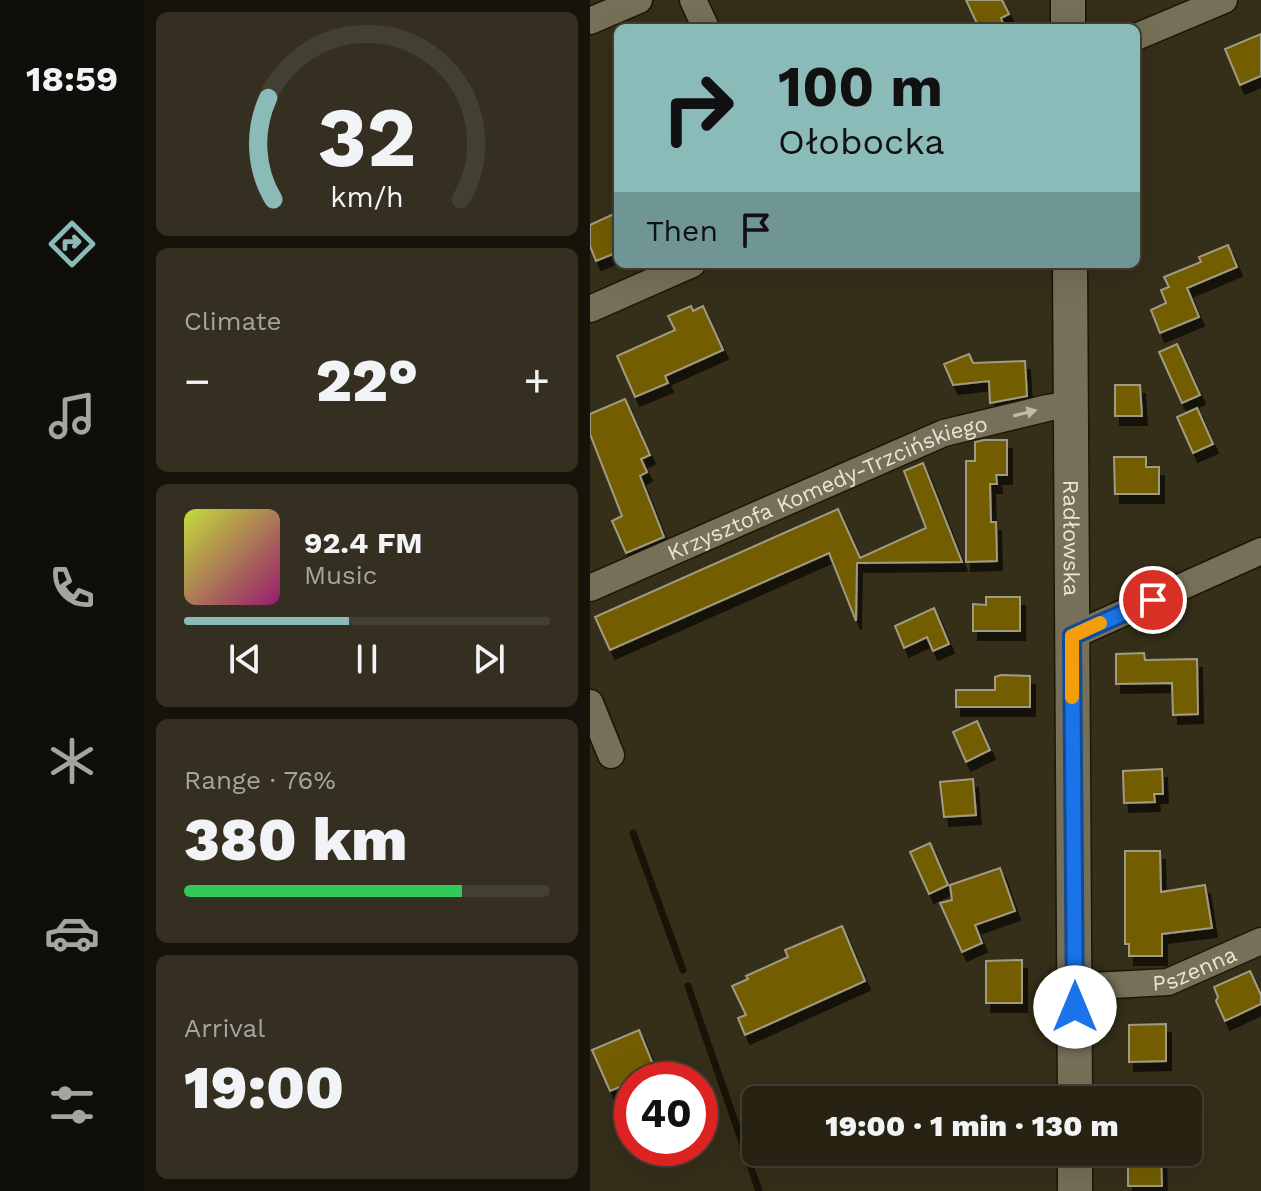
<!DOCTYPE html>
<html lang="en">
<head>
<meta charset="utf-8">
<style>
  body { margin:0; font-family:"Work Sans",sans-serif; background:#342f21; color:#f1f3f6; height:100vh; display:flex; flex-direction:column; font-size:30px; white-space:nowrap }
  * { box-sizing:border-box; margin:0 }
  p { font-size:26px; color:#a5a4a0 }
  .icon { flex:none; width:44px; height:44px; fill:none; stroke:currentColor; stroke-width:2; stroke-linecap:round; stroke-linejoin:round }
  .map { position:relative; flex:1; overflow:hidden }
  .sheet { display:flex; flex-direction:column; gap:12px; padding:12px; background:#16130a; width:446px }
  .sheet>* { flex:none }
  .banner { position:absolute; left:24px; top:24px; width:526px; height:244px; border-radius:12px; box-shadow:0 8px 32px #0002,0 0 0 2px #443f33; background:#8bbbb9; color:#111; overflow:hidden }
  .speed { position:absolute; left:24px; top:1062px; display:flex; gap:16px; font-size:40px; font-weight:700; text-align:center }
  .speed>* { display:grid; place-content:center; width:104px; height:104px; border-radius:50%; background:#282213; box-shadow:0 8px 32px #0002,0 0 0 2px #443f33; line-height:1 }
  .speed .limit { border:12px solid #d22; background:#fff; color:#111 }
  .pin { position:absolute; display:grid; place-items:center; width:68px; height:68px; color:#fff; margin:-34px; border:4px solid #fff; border-radius:50%; box-shadow:0 2px 8px #0007 }
  .me { position:absolute; width:88px; margin:-44px; rotate:0deg; stroke-linejoin:round; filter:drop-shadow(0 0 6px #0008) }
  .turn { display:flex; align-items:center; gap:28px; height:168px; padding:0 32px; font-size:36px }
  .turn .icon { width:104px; height:104px; stroke-width:2.5 }
  .turn b { display:block; font-size:56px; line-height:68px }
  .then { display:flex; align-items:center; height:76px; padding:0 32px; background:#0003; gap:16px; font-size:30px }
  .big { font-size:60px; font-weight:800; line-height:1.1 }
  .sheet .tile { flex:1; display:flex; flex-direction:column; justify-content:center; gap:12px; min-width:0; padding:0 28px; border-radius:12px; background:#342f21 }
  .sheet .dial { align-items:center; gap:0 }
  .dial svg { height:208px; overflow:visible; fill:none; stroke:#443f33; stroke-width:7; stroke-linecap:round; text-anchor:middle }
  .dial text { fill:#f1f3f6; stroke:none }
  .song { display:flex; align-items:center; gap:24px }
  .cover { width:96px; height:96px; border-radius:12px; background:linear-gradient(135deg,hsl(70 70% 55%),hsl(320 70% 35%)) }
  .played { height:8px; border-radius:4px; background:linear-gradient(90deg,#8bbbb9 45%,#443f33 45%) }
  .keys { display:flex; justify-content:space-around; direction:ltr }
  .heat { display:flex; justify-content:space-between; align-items:center; font-size:44px; direction:ltr }
  .charge { height:12px; border-radius:6px; background:linear-gradient(90deg,#34c759 76%,#443f33 0) }
  .trip { position:absolute; left:152px; top:1086px; width:460px; height:80px; border-radius:12px; background:#282213; box-shadow:0 8px 32px #0002,0 0 0 2px #443f33; font-weight:800; line-height:80px; text-align:center }
  main { display:flex; flex:1; min-height:0 }
  .tabs { display:flex; flex-direction:column; width:144px; justify-content:space-around; align-items:center; background:#100e08; color:#a5a4a0 }
  .tabs .icon { width:56px; height:56px }
  .tabs .selected { color:#8bbbb9 }
  .tabs b { font-size:36px; color:#f1f3f6 }
  .map>svg:first-child { display:block }
  .lines { fill:none; stroke-linecap:round; stroke-linejoin:round }
  .stream { stroke:#181407; stroke-width:7 }
  .building { fill:#725d00; stroke:#a29b83; stroke-width:2; filter:url(#shadow) }
  .minor-casing { stroke:#1c1603; stroke-width:29 }
  .tertiary-casing { stroke:#1c1603; stroke-width:37 }
  .minor { stroke:#767058; stroke-width:26 }
  .tertiary { stroke:#767058; stroke-width:34 }
  .oneway { fill:#c0bcab }
  .route-casing { stroke:#114b97; stroke-width:20 }
  .route { stroke:#1a73e8; stroke-width:14 }
  .slow { stroke:#f59e0b; stroke-width:14 }
  .labels { text-anchor:middle; dominant-baseline:central; stroke-width:8; stroke-linejoin:round; paint-order:stroke }
  .street-label { font-size:22px; fill:#e8e5d8; stroke:#19170d }
</style>
</head>
<body>
<main>
<nav class="tabs">
<b>18:59</b>
<svg class="icon selected" aria-label="directions" viewBox="0 0 24 24"><path d="M12 3l9 9-9 9-9-9zM9 14v-3h6M13 9l2 2-2 2"/></svg>
<svg class="icon" aria-label="music" viewBox="0 0 24 24"><path d="M9 18V5l10-2v13"/><circle cx="6" cy="18" r="3"/><circle cx="16" cy="16" r="3"/></svg>
<svg class="icon" aria-label="phone" viewBox="0 0 24 24"><path d="M5 4h4l2 5-3 2q2 4 5 5l2-3 5 2v4C11 20 4 13 5 4z"/></svg>
<svg class="icon" aria-label="climate" viewBox="0 0 24 24"><path d="M12 3v18M4 7l16 10M4 17L20 7"/></svg>
<svg class="icon" aria-label="car" viewBox="0 0 24 24"><path d="M5 17H2v-5l4-1 3-4h7l3 4 3 1v5h-3M9 17h6M6 11h13"/><circle cx="7" cy="17" r="2"/><circle cx="17" cy="17" r="2"/></svg>
<svg class="icon" aria-label="filters" viewBox="0 0 24 24"><path d="M4 7h16M4 17h16"/><circle cx="9" cy="7" r="2"/><circle cx="15" cy="17" r="2"/></svg>
</nav>
<section class="sheet">
<div class="tile dial"><svg viewBox="0 0 100 80">
<path d="M14 69A42 42 0 1 1 86 69"/>
<path d="M14 69A42 42 0 0 1 12 30" stroke="#8bbbb9"/>
<text x="50" y="56" font-size="32" font-weight="700">32</text>
<text x="50" y="72" font-size="11">km/h</text>
</svg></div>
<div class="tile"><p>Climate</p>
<div class="heat"><a>−</a><b class="big">22°</b><a>+</a></div>
</div>
<div class="tile">
<div class="song"><i class="cover"></i><div><b>92.4 FM</b><p>Music</p></div></div>
<div class="played"></div>
<div class="keys"><svg class="icon" aria-label="previous" viewBox="0 0 24 24"><path d="M18 5L8 12l10 7zM5 5v14"/></svg><svg class="icon" aria-label="pause" viewBox="0 0 24 24"><path d="M8 5v14M16 5v14"/></svg><svg class="icon" aria-label="next" viewBox="0 0 24 24"><path d="M6 5l10 7-10 7zM19 5v14"/></svg></div>
</div>
<div class="tile"><p>Range · 76%</p><b class="big">380 km</b><div class="charge"></div></div>
<div class="tile"><p>Arrival</p><b class="big">19:00</b></div>
</section>
<div class="map">
<svg width="671" height="1191" viewBox="0 0 671 1191">
  <defs>
    <filter id="shadow"><feDropShadow dx="5" dy="9" stdDeviation="0" flood-color="#0009"/></filter>
  </defs>
  <rect width="100%" height="100%" fill="#352e19"/>
  <g class="lines">
    <!-- stream -->
    <path class="stream" d="M 43,833 L 93,970
      M 98,986 L 169,1191"/>
  </g>
  <!-- building -->
  <path class="building" d="M 376,0 L 412,0 L 419,14 L 411,18 L 413,24 L 403,28 L 389,28 Z
    M 671,34 L 671,76 L 650,85 L 635,49 Z
    M 28,212 L 28,252 L 6,261 L 0,246 L 0,225 Z
    M 638,245 L 647,267 L 597,288 L 609,317 L 570,333 L 561,310 L 576,303 L 571,290 L 579,287 L 574,277 L 611,262 L 609,257 Z
    M 101,306 L 103,311 L 113,306 L 133,350 L 75,376 L 78,383 L 45,397 L 27,356 L 85,330 L 78,316 Z
    M 587,344 L 610,395 L 592,403 L 569,352 Z
    M 379,354 L 383,363 L 435,361 L 437,396 L 400,403 L 399,381 L 363,385 L 354,364 Z
    M 525,385 L 550,385 L 552,416 L 525,416 Z
    M 35,399 L 60,455 L 51,459 L 57,472 L 50,476 L 74,537 L 36,553 L 22,521 L 32,516 L 0,434 L 0,414 Z
    M 607,408 L 623,444 L 603,453 L 587,417 Z
    M 394,440 L 417,440 L 417,475 L 406,475 L 407,484 L 400,484 L 401,522 L 406,522 L 407,561 L 376,562 L 376,461 L 385,461 L 385,442 Z
    M 524,457 L 556,457 L 556,467 L 569,467 L 569,494 L 525,494 Z
    M 333,463 L 372,562 L 267,563 L 266,621 L 239,553 L 20,650 L 5,617 L 248,509 L 270,558 L 336,528 L 314,471 Z
    M 396,597 L 430,597 L 430,631 L 383,631 L 383,604 L 396,605 Z
    M 344,608 L 359,644 L 343,651 L 337,637 L 314,648 L 305,626 Z
    M 554,653 L 555,660 L 607,659 L 608,714 L 583,715 L 582,683 L 526,684 L 526,654 Z
    M 411,675 L 440,676 L 440,707 L 366,707 L 366,690 L 405,690 L 405,677 Z
    M 387,721 L 400,750 L 376,762 L 363,732 Z
    M 572,769 L 573,794 L 564,794 L 565,802 L 534,803 L 533,771 Z
    M 383,779 L 386,815 L 354,817 L 350,782 Z
    M 340,843 L 358,885 L 339,894 L 320,852 Z
    M 535,851 L 570,851 L 571,892 L 615,885 L 622,928 L 572,934 L 572,956 L 539,956 L 539,944 L 535,944 Z
    M 410,868 L 425,911 L 385,925 L 392,943 L 372,952 L 350,903 L 362,900 L 360,885 Z
    M 252,926 L 275,981 L 155,1035 L 148,1018 L 156,1015 L 142,986 L 158,979 L 156,976 L 198,957 L 195,950 Z
    M 432,960 L 432,1003 L 396,1003 L 396,961 Z
    M 660,971 L 671,995 L 671,1004 L 635,1021 L 626,1001 L 628,997 L 624,987 Z
    M 576,1024 L 576,1061 L 539,1062 L 539,1025 Z
    M 49,1030 L 66,1072 L 20,1091 L 2,1050 Z
    M 538,1152 L 571,1152 L 572,1186 L 538,1186 Z"/>
  <g class="lines">
    <!-- minor casing -->
    <g class="minor-casing">
      <g id="minor">
        <path d="M 103,0 L 116,28"/>
        <path d="M 0,21 L 49,0"/>
        <path d="M 546,37 L 634,0"/>
        <path d="M 0,309 L 102,264"/>
        <path id="s1" d="M 0,588 L 354,433 L 457,408 L 481,404"/>
        <path d="M 482,636 L 671,551"/>
        <path d="M 0,703 L 21,755"/>
        <path id="s2" d="M 485,987 L 578,982 L 671,941"/>
      </g>
    </g>
    <!-- tertiary casing -->
    <g class="tertiary-casing">
      <g id="tertiary">
        <path d="M 478,0 L 478,28"/>
        <path id="s3" d="M 480,264 L 485,1100"/>
        <path d="M 485,1152 L 485,1191"/>
      </g>
    </g>
    <!-- minor -->
    <use href="#minor" class="minor"/>
    <!-- tertiary -->
    <use href="#tertiary" class="tertiary"/>
  </g>
  <!-- one-way arrows -->
  <defs><path id="oneway-solid" d="M-6-.8H1V-3.2L6.5 0L1 3.2V.8H-6Z" transform="scale(2)"/></defs>
  <use class="oneway" href="#oneway-solid" transform="translate(435 413) rotate(-14)"/>
  <g class="lines">
    <!-- route casing -->
    <g class="route-casing">
      <path id="route" d="M 485,1007 L 482,636 L 563,600"/>
    </g>
    <!-- route -->
    <use href="#route" class="route"/>
    <!-- slow -->
    <path class="slow" d="M 482,697 L 482,636 L 510,623"/>
  </g>
  <g class="labels">
    <!-- street labels -->
    <g class="street-label">
      <text stroke="none"><textPath href="#s1" startOffset="258">Krzysztofa Komedy-Trzcińskiego</textPath></text>
      <text stroke="none"><textPath href="#s3" startOffset="274">Radłowska</textPath></text>
      <text stroke="none"><textPath href="#s2" startOffset="122">Pszenna</textPath></text>
    </g>
  </g>
</svg>
<div class="speed"><div class="limit">40</div></div>
<div class="pin" style="left:563px;top:600px;background:#d93025"><svg class="icon" aria-label="arrive" viewBox="0 0 24 24"><path d="M6 21V4h12l-3 4 3 4H6"/></svg></div>
<svg class="me" style="left:485px;top:1007px" viewBox="-20 -20 40 40"><circle r="19" fill="#fff"/><path d="M0-13L10 11 0 6-10 11z" fill="#1a73e8"/></svg>
<div class="trip">19:00 · 1 min · 130 m</div>
<div class="banner">
<div class="turn"><svg class="icon" aria-label="right" viewBox="0 0 24 24"><path d="M7 20v-9h11M14 6l5 5-5 5"/></svg><div><b>100 m</b>Ołobocka</div></div>
<div class="then">Then<svg class="icon" aria-label="arrive" viewBox="0 0 24 24"><path d="M6 21V4h12l-3 4 3 4H6"/></svg></div>
</div>
</div>
</main>
</body>
</html>
